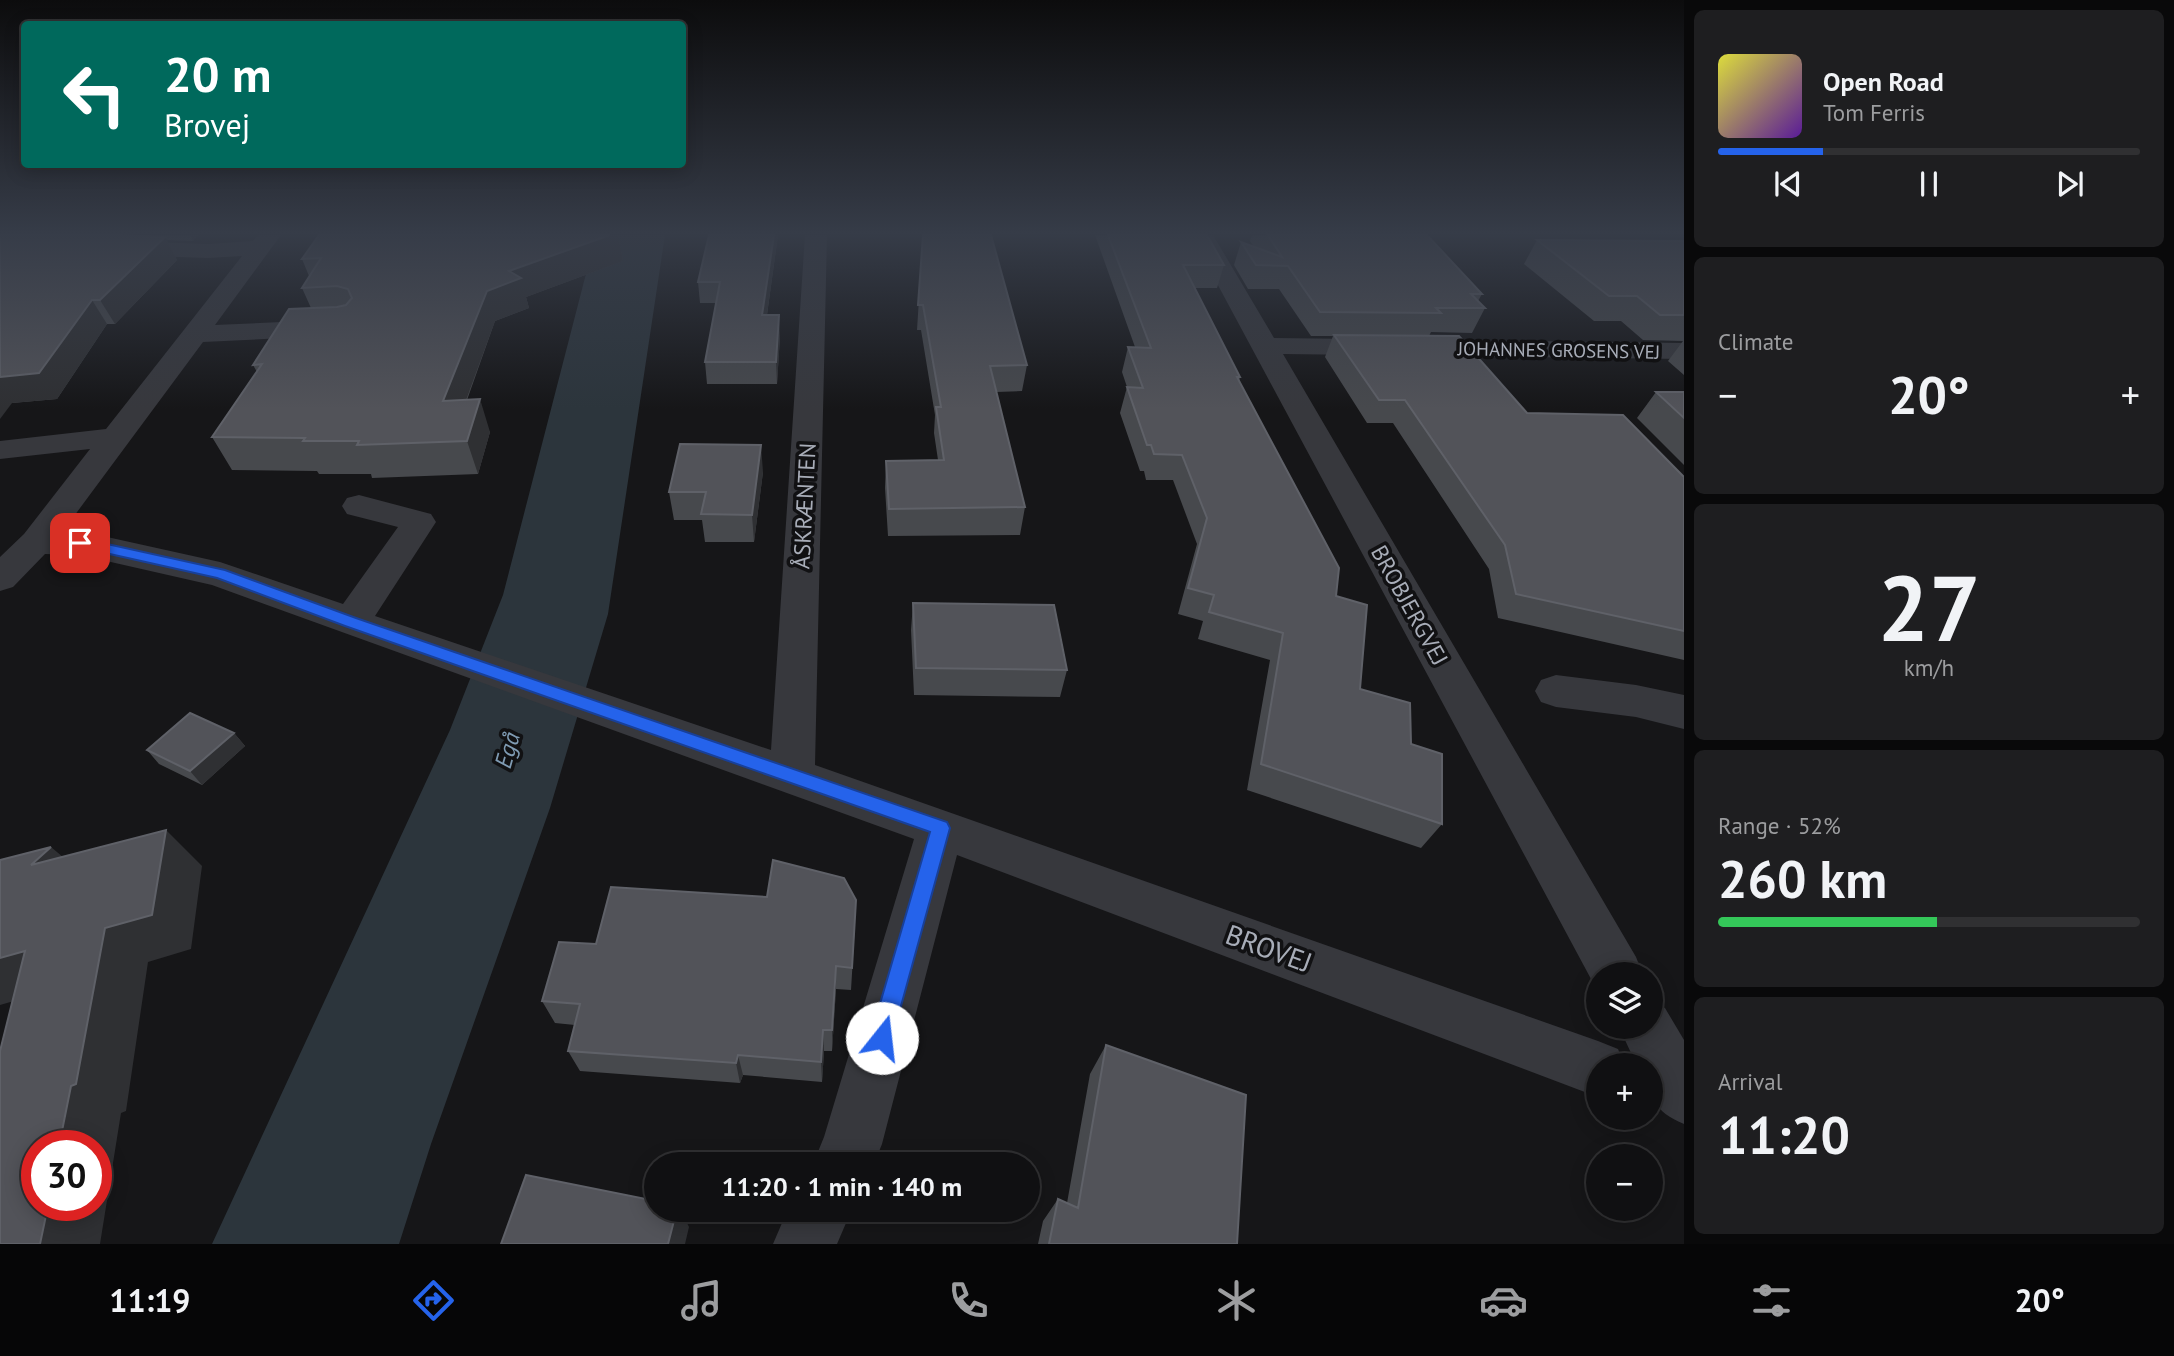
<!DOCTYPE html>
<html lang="en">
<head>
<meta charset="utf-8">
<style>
  body { margin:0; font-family:"PT Sans",sans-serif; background:#1e1e20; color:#f1f3f6; height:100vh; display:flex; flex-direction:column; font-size:26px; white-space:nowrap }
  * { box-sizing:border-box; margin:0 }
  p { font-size:23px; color:#9c9d9f }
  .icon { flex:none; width:38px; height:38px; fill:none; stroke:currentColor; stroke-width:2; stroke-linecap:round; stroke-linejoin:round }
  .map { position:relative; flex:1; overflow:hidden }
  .panel { display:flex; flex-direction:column; gap:10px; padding:10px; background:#09090a; width:490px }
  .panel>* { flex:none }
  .guide { position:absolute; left:21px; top:21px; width:665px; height:147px; border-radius:7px; box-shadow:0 4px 18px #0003,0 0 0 2px #303032; background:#00695c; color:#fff; overflow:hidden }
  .fabs { position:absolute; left:1586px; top:962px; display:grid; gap:14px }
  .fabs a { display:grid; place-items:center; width:77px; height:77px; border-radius:50%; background:#101012; box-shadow:0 4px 18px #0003,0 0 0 2px #303032; font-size:35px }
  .speed { position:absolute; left:21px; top:1130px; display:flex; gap:14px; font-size:35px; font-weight:700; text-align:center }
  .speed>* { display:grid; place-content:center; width:91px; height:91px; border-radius:50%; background:#101012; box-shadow:0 4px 18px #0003,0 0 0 2px #303032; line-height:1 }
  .speed .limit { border:10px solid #d22; background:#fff; color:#111 }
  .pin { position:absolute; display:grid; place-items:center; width:60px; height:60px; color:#fff; margin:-30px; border-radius:14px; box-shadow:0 4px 10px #0006 }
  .me { position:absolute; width:77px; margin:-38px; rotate:16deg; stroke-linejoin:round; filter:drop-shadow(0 0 5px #0008) }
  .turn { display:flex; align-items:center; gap:24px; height:147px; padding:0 28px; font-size:32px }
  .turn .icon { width:91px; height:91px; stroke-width:2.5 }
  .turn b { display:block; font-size:49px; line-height:60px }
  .big { font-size:52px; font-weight:700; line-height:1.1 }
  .panel .card { flex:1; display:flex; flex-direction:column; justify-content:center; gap:10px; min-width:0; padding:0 24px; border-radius:10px; background:#1e1e20 }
  .panel .dial { align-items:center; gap:0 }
  .dial b { font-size:91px; line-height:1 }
  .song { display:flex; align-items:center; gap:21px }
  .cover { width:84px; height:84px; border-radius:10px; background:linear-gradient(135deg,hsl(60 70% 55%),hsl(270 70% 35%)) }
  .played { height:7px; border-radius:4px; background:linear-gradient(90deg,#2563eb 25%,#303032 25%) }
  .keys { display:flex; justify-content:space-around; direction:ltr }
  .heat { display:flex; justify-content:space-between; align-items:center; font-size:38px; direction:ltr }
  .charge { height:10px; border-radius:5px; background:linear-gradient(90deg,#34c759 52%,#303032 0) }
  .trip { position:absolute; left:644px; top:1152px; width:396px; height:70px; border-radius:35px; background:#101012; box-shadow:0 4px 18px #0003,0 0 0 2px #303032; font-weight:700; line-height:70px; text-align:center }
  .dock { display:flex; height:112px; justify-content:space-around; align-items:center; background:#060607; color:#9c9d9f }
  .dock .icon { width:49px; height:49px }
  .dock .on { color:#2563eb }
  .dock b { font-size:32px; color:#f1f3f6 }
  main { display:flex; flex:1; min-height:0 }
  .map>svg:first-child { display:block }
  .water { fill:#2c353c }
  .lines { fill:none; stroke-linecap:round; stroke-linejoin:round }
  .minor { fill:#37383d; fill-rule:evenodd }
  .wall { fill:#47494d }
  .shaded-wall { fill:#2f3033 }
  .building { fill:#525359; stroke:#5f6168; stroke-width:2 }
  .route { fill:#2563eb; stroke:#184099; stroke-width:2 }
  .labels { text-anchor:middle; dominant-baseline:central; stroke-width:7; stroke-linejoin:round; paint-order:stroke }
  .far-street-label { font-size:19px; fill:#a8adb8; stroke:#111113 }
  .street-label { font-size:23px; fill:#a8adb8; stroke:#111113 }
  .water-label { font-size:24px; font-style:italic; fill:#7f9bb3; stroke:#111113 }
  .near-street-label { font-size:28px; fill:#a8adb8; stroke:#111113 }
</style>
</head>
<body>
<main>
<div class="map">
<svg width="1684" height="1244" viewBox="0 0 1684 1244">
  <rect width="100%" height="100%" fill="#161618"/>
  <!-- water -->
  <path class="water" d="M 596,235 L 665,235 L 608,614 L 550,808 L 431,1144 L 399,1244 L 212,1244 L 450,730 L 503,595 Z"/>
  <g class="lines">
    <!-- minor -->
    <path class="minor" d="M 258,235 L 281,235 L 215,325 L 325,320 L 334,322 L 338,328 L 334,334 L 325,336 L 203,342 L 63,531 L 80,531 L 220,562 L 343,604 L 398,527 L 347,514 L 342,506 L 347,498 L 359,495 L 431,514 L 436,522 L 375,616 L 771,750 L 805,235 L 827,235 L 815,765 L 1598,1041 L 1618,1049 L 1625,1066 L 1598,1066 L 1598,1097 L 957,855 L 882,1144 L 874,1164 L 813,1164 L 824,1137 L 914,839 L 212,585 L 80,555 L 45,554 L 13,587 L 0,591 L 0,557 L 24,534 L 90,449 L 0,459 L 0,441 L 106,429 L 242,256 L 208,258 L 120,255 L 112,253 L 108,248 L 112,243 L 120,241 L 208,244 L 253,241 Z
      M 1191,235 L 1213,235 L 1274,338 L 1684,343 L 1684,359 L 1283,354 L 1636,957 L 1643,975 L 1598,975 L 1598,992 Z
      M 1556,675 L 1636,685 L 1684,695 L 1684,729 L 1636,717 L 1556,707 L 1541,702 L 1535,691 L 1541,680 Z
      M 1650,1001 L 1665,1008 L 1684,1040 L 1684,1124 C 1653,1111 1650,1098 1650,1066 L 1637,1066 L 1619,1027 L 1650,1027 Z
      M 788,1209 L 852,1209 L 837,1244 L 773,1244 Z"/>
  </g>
  <!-- wall -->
  <path class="wall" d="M 0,235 L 198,235 L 193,241 L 166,240 L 177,260 L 115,324 L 107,324 L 57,399 L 12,403 Z
    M 319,235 L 618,235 L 623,261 L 526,297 L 529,308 L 495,321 L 467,400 L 490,432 L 478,474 L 372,478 L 371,474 L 319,474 L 317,471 L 232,470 L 212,437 L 257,372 L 253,365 L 311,308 L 302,288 L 309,276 L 302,259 Z
    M 709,235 L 778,235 L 767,315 L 780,336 L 777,384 L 707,384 L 705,362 L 716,303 L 700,303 L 698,282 Z
    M 923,235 L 1027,365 L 1022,391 L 996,392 L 1025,507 L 1020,535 L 888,536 L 885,488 L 886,461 L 938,460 L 934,433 L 935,415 L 921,330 L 917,330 Z
    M 1095,235 L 1207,235 L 1224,265 L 1217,288 L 1195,288 L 1240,377 L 1239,381 L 1336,596 L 1360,689 L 1411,744 L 1442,824 L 1421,848 L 1247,790 L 1270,660 L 1198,639 L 1203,621 L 1178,614 L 1197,544 L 1173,480 L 1146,480 L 1144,471 L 1140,471 L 1120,413 L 1127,387 L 1122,372 L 1128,347 L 1135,347 Z
    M 1252,235 L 1427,235 L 1482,294 L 1478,301 L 1485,308 L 1472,333 L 1431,332 L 1429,336 L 1527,413 L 1684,477 L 1684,660 L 1498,618 L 1489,569 L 1393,423 L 1367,423 L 1325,357 L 1333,336 L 1311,336 L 1279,289 L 1248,289 L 1234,265 L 1241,242 L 1254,247 L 1250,241 Z
    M 1537,240 L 1684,241 L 1684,375 L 1668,361 L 1683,341 L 1643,340 L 1621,321 L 1594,321 L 1524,264 Z
    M 1656,392 L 1684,392 L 1684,465 L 1637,418 Z
    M 763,472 L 754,542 L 705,542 L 702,520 L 674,520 L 669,492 Z
    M 913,603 L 1067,670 L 1060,697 L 914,695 L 911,630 Z
    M 234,733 L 245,746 L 202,785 L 159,764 L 147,750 Z
    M 855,924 L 851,990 L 836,989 L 832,1051 L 824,1051 L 822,1082 L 743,1075 L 740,1083 L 580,1071 L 568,1051 L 575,1025 L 555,1023 L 542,1001 L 596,944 Z
    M 1106,1045 L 1237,1244 L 1038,1244 L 1043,1221 L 1058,1199 L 1067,1203 L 1090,1074 Z"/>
  <!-- shaded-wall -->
  <path class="shaded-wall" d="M 190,235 L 198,235 L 193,241 Z
    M 610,235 L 618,235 L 623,261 L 526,297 L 529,308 L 495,321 L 454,433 L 443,401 L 487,291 L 509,271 Z
    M 774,235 L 778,235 L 764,336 L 762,315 Z
    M 165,237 L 177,260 L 115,324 L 100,300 Z
    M 92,300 L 107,324 L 57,399 L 12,403 L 0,419 L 0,377 Z
    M 779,315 L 780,336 L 777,384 L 776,362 Z
    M 480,399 L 490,432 L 478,474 L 467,441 Z
    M 761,445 L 763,472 L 754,542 L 752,515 Z
    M 234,733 L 245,746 L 202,785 L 190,771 Z
    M 166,830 L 202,866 L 191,949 L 148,962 L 126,1111 L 121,1113 L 100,1244 L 40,1244 L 48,1206 L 96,1206 L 96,1146 L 59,1146 L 71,1086 L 105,928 Z
    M 51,847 L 94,883 L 31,865 Z
    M 25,951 L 73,984 L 0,1005 L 0,958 Z
    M 836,966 L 836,989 L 832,1051 L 832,1030 Z
    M 823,1030 L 824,1051 L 822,1082 L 821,1062 Z
    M 738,1055 L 743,1075 L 740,1083 L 736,1063 Z
    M 677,1209 L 680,1209 L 689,1227 L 685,1244 L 668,1244 Z"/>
  <!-- building -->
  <path class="building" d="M 0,235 L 117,235 L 165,237 L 100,300 L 92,300 L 39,373 L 0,377 Z
    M 319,235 L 610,235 L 509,271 L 521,278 L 487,291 L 443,401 L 480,399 L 467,441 L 357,445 L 359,441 L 303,441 L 305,438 L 212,437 L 262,364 L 253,365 L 289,309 L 337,307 L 346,305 L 352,298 L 348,289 L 337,286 L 302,288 L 321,258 L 302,259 Z
    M 709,235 L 774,235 L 762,315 L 779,315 L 776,362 L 705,362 L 720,282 L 698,282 Z
    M 923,235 L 991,235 L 1027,365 L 990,366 L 1025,507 L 889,509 L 886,461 L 944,460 L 936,407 L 941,407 L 923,305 L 918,305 Z
    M 1108,235 L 1207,235 L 1224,265 L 1183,265 L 1240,377 L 1237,377 L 1339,568 L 1336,596 L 1367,605 L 1360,689 L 1410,703 L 1411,744 L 1442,754 L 1442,824 L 1261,764 L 1283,633 L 1209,612 L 1214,595 L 1188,588 L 1207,518 L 1182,455 L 1154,454 L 1151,445 L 1147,445 L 1127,387 L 1143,388 L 1128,347 L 1151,348 Z
    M 1268,235 L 1427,235 L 1482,294 L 1471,294 L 1485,308 L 1436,308 L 1441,313 L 1320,312 L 1288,266 L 1256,265 L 1241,242 L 1282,257 Z
    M 1537,240 L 1684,241 L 1684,315 L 1660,315 L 1637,296 L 1609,296 Z
    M 1334,335 L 1459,336 L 1527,413 L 1623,415 L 1684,477 L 1684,631 L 1516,594 L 1505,545 L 1405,400 L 1379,400 Z
    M 1656,392 L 1684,392 L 1684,418 Z
    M 680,444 L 761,445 L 752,515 L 701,514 L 706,492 L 669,492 Z
    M 913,603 L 1054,605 L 1067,670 L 916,668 Z
    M 190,713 L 234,733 L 190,771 L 147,750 Z
    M 166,830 L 152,915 L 105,928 L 76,1084 L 71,1086 L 59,1146 L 37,1146 L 37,1206 L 48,1206 L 40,1244 L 0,1244 L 0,1051 L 25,951 L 0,958 L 0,860 L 51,847 L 31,865 Z
    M 773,860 L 844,878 L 856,900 L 852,968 L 836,966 L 832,1030 L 823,1030 L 821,1062 L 738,1055 L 736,1063 L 568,1051 L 580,1004 L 542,1001 L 559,942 L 596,944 L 611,887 L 767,897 Z
    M 1106,1045 L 1246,1095 L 1237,1244 L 1049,1244 L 1058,1199 L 1078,1208 Z
    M 526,1175 L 656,1201 L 656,1209 L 677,1209 L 668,1244 L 501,1244 Z"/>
  <!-- sky -->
  <linearGradient id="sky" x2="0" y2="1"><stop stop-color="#0c0c0d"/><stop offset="0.57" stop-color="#363c48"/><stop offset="1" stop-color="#363c48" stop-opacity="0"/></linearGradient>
  <rect width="1684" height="409" fill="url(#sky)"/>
  <!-- route -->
  <path class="route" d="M 80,538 L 225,570 L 356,618 L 947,822 L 950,828 L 890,1046 L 882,1050 L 874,1046 L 870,1038 L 930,832 L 345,626 L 217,578 L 74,546 L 72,543 L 74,539 Z"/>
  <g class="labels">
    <!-- far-street labels -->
    <g class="far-street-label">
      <text transform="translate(1559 350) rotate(1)">JOHANNES GROSENS VEJ</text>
    </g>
    <!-- street labels -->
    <g class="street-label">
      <text transform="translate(804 506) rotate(-87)">ÅSKRÆNTEN</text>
      <text transform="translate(1410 605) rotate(61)">BROBJERGVEJ</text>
    </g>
    <!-- water labels -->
    <g class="water-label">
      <text transform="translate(507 750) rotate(-74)">Egå</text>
    </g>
    <!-- near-street labels -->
    <g class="near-street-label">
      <text transform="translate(1269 948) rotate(20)">BROVEJ</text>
    </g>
  </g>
</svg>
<div class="fabs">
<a><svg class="icon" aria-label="layers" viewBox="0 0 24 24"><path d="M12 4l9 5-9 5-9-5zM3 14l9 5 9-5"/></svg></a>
<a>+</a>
<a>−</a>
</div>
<div class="speed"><div class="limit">30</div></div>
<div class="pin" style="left:80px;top:543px;background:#d93025"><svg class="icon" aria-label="arrive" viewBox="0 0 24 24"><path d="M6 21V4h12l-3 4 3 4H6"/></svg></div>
<svg class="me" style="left:882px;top:1038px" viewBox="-20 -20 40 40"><circle r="19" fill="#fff"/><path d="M0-13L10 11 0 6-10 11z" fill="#2563eb"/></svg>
<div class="trip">11:20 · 1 min · 140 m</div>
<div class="guide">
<div class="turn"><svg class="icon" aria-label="left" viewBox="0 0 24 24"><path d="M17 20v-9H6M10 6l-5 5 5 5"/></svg><div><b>20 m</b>Brovej</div></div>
</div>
</div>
<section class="panel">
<div class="card">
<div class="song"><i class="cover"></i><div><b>Open Road</b><p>Tom Ferris</p></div></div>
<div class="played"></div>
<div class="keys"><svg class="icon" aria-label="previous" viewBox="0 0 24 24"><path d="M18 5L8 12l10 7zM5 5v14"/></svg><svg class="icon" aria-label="pause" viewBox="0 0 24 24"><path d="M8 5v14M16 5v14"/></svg><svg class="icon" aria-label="next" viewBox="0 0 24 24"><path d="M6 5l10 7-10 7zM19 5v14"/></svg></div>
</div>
<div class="card"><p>Climate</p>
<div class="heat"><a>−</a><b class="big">20°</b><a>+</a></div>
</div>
<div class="card dial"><b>27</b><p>km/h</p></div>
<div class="card"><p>Range · 52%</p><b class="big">260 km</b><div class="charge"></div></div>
<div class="card"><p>Arrival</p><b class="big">11:20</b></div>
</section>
</main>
<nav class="dock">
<b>11:19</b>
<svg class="icon on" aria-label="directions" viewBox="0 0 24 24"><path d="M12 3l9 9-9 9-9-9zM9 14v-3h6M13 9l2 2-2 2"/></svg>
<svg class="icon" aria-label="music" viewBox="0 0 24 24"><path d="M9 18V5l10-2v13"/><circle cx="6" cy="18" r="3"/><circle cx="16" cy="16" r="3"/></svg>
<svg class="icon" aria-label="phone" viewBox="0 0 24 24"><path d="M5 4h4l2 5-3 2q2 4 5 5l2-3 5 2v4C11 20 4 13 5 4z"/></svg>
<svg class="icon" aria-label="climate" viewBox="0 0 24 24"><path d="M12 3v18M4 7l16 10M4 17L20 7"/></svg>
<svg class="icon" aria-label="car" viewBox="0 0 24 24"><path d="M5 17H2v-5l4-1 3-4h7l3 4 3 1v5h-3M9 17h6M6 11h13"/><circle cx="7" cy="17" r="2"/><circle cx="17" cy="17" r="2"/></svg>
<svg class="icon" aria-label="filters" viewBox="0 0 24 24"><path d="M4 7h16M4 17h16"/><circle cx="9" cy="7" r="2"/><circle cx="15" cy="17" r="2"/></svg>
<b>20°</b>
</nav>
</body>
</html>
